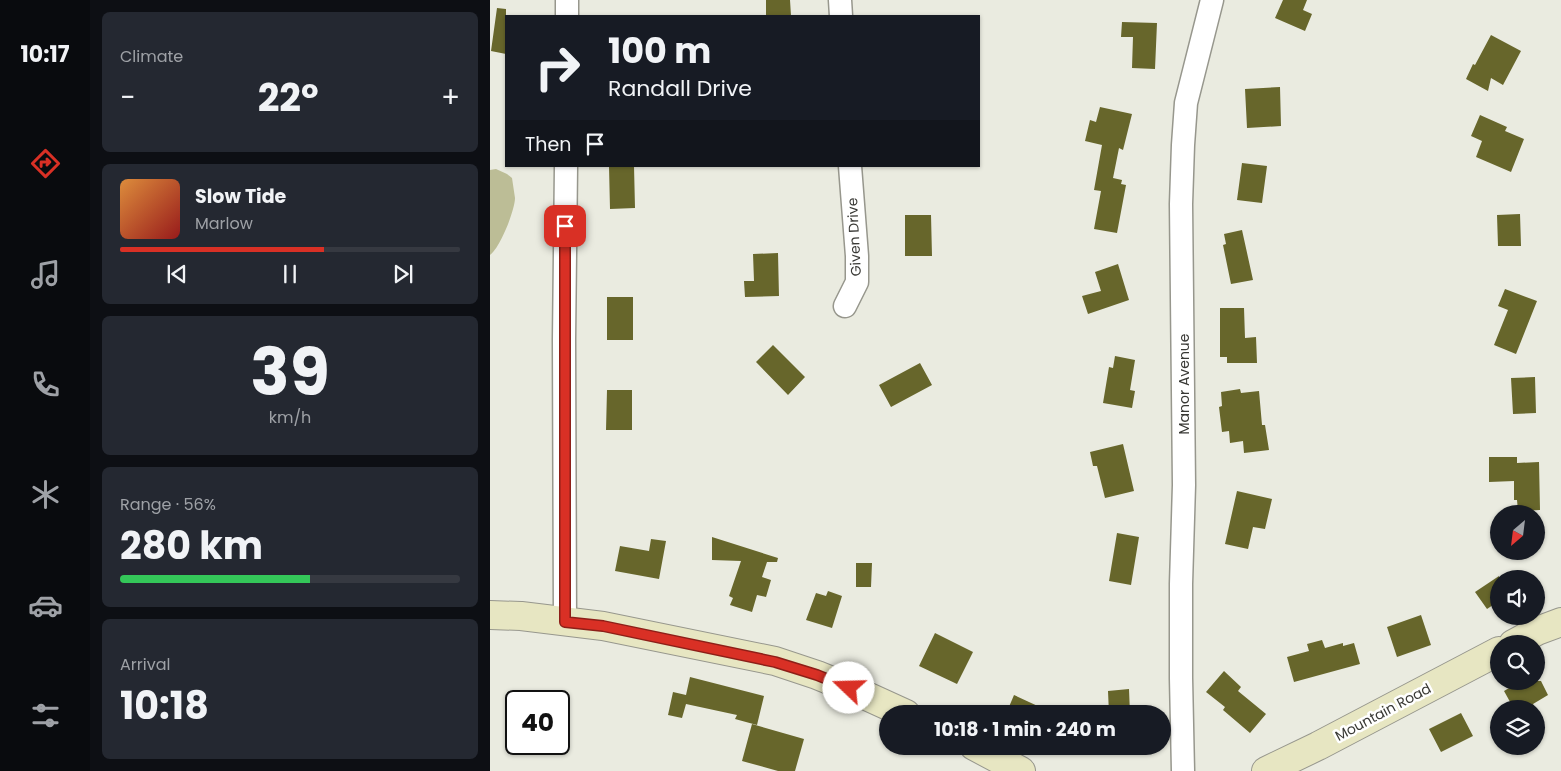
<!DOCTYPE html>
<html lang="en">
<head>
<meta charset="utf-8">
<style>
  body { margin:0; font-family:Poppins,sans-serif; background:#242831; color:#f1f3f6; height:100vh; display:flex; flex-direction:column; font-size:19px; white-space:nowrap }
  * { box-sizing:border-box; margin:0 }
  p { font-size:16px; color:#9ea1a6 }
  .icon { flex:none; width:28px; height:28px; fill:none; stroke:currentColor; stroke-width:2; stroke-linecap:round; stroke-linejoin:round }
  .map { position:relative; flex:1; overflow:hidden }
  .side { display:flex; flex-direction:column; gap:12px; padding:12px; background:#0d0f14; width:400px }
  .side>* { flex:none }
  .guide { position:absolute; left:15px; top:15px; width:475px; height:152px; border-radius:0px; box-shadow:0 1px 4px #0004; background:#171b24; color:#f1f3f6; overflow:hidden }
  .needle { width:32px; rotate:208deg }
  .tools { position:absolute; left:1000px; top:505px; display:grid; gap:10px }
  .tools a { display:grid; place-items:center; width:55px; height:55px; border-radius:50%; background:#171b24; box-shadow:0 1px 4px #0004; font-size:25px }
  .speed { position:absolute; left:15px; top:690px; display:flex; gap:10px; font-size:25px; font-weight:700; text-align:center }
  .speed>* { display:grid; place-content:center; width:65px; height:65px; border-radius:50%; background:#171b24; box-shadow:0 1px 4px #0004; line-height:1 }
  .speed .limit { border:2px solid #111; border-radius:8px; background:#fff; color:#111 }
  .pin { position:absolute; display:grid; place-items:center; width:42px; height:42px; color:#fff; margin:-21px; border-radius:10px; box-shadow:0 2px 8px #0006 }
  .me { position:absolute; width:55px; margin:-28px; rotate:291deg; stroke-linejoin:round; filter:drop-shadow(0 0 4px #0008) }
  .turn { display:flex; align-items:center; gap:18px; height:105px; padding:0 20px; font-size:22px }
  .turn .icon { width:65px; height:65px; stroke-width:2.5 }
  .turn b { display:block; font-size:35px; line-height:42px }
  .then { display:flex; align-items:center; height:48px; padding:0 20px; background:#0003; gap:10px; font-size:19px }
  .big { font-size:38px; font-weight:700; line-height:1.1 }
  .side .widget { flex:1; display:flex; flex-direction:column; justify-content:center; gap:8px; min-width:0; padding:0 18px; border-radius:8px; background:#242831 }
  .side .dial { align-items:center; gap:0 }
  .dial b { font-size:65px; line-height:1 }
  .song { display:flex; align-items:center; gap:15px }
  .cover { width:60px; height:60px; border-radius:8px; background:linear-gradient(135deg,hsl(30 70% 55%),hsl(0 70% 35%)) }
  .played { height:5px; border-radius:2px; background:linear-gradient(90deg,#d93025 60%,#363941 60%) }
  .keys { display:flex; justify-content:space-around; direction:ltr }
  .heat { display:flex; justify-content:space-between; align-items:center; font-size:28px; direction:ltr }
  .charge { height:8px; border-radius:4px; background:linear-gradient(90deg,#34c759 56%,#363941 0) }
  .trip { position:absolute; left:389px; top:705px; width:292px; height:50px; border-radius:25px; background:#171b24; box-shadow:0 1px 4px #0004; font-weight:700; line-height:50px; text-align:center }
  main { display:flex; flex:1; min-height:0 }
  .tabs { display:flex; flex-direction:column; width:90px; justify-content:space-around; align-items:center; background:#090b0e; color:#9ea1a6 }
  .tabs .icon { width:35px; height:35px }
  .tabs .active { color:#d93025 }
  .tabs b { font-size:22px; color:#f1f3f6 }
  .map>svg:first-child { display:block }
  .green { fill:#bcbd96 }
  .building { fill:#67662b }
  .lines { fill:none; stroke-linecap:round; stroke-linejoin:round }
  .street-casing { stroke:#97978d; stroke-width:25 }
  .secondary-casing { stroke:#97978d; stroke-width:30 }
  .street { stroke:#fff; stroke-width:22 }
  .secondary { stroke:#e7e6c2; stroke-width:28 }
  .route-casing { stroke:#8d1f18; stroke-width:12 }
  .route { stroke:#d93025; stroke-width:9 }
  .labels { text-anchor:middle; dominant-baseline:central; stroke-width:5; stroke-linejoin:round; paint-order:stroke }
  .street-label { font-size:14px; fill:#393935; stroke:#fff }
</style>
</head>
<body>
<main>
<nav class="tabs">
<b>10:17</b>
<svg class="icon active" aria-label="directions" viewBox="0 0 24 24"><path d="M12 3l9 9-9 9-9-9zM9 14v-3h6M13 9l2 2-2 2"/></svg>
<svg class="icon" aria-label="music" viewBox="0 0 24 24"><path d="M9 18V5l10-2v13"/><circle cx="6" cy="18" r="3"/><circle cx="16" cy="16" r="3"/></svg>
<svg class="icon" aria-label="phone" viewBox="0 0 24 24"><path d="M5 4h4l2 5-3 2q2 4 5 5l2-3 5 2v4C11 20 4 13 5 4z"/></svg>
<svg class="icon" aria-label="climate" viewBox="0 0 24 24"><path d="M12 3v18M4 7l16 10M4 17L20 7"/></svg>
<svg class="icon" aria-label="car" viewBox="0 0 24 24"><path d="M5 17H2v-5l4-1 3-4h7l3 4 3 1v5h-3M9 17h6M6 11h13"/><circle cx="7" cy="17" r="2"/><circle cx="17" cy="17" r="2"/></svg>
<svg class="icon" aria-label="filters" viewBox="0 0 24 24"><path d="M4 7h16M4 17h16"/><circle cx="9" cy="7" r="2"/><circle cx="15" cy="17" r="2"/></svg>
</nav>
<section class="side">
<div class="widget"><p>Climate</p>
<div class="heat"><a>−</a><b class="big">22°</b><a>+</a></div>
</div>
<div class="widget">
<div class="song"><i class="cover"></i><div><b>Slow Tide</b><p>Marlow</p></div></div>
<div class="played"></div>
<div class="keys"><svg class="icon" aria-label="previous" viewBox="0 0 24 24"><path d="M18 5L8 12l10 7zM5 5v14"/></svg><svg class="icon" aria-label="pause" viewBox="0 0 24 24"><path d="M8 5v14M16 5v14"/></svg><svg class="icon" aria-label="next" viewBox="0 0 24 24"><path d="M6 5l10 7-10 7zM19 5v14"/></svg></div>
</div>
<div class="widget dial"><b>39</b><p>km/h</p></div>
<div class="widget"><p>Range · 56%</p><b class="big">280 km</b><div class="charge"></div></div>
<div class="widget"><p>Arrival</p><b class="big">10:18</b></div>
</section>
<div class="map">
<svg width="1071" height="771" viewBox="0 0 1071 771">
  <rect width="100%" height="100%" fill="#eaebe0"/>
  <!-- green -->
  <path class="green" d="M 6,169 L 17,174 L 22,178 C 23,185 24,191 25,198 C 25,210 10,248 0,255 L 0,170 Z"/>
  <!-- building -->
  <path class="building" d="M 276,0 L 300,0 L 301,16 L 276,16 Z
    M 793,0 L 817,0 L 813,10 L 822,14 L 815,31 L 785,18 Z
    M 7,8 L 16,9 L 16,54 L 1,51 Z
    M 632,22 L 667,23 L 665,69 L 642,68 L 643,37 L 631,37 Z
    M 1001,35 L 1031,51 L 1013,85 L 1001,78 L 998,91 L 976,79 L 983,64 L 985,65 Z
    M 790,87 L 791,126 L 757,128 L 755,89 Z
    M 610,107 L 642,114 L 633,150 L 629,148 L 623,178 L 632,180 L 631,184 L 636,185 L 627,233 L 604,229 L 611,191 L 604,190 L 612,145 L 595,141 L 600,120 L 606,122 Z
    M 990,115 L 1017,127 L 1015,131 L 1034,139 L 1021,172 L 986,157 L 992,141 L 981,136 Z
    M 752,163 L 777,166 L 772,203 L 747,200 Z
    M 119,166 L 144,166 L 145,208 L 120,209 Z
    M 1030,214 L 1031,246 L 1008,246 L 1007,215 Z
    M 415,215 L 441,215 L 442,256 L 415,256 Z
    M 752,230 L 763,280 L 741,284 L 733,245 L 736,244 L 734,234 Z
    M 288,253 L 289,296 L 255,297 L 254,281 L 264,281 L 263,254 Z
    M 628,264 L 639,300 L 598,314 L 592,296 L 611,291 L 605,272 Z
    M 1015,289 L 1047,301 L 1026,354 L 1004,345 L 1018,310 L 1008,306 Z
    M 117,297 L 143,297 L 143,340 L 117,340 Z
    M 730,308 L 754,308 L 755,338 L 766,337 L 767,363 L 737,363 L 737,357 L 730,357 Z
    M 283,345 L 315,377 L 298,395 L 266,362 Z
    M 625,356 L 645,360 L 640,390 L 645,391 L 642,408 L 613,403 L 619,367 L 623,368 Z
    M 430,363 L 442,385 L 401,407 L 389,385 Z
    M 1045,377 L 1046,413 L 1023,414 L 1021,378 Z
    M 750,389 L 751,393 L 769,391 L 772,425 L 775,425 L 779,450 L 754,453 L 753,441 L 740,443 L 739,431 L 732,432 L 729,407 L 732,406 L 731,392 Z
    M 117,390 L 142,390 L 142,430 L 116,430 Z
    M 633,444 L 644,491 L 615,498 L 607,466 L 603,466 L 600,452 Z
    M 999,457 L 1027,457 L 1027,463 L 1049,462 L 1050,510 L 1028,511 L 1027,500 L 1024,500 L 1024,481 L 999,482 Z
    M 747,491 L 782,499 L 775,529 L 763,527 L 758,549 L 735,544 Z
    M 627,533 L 649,537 L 641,585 L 619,581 Z
    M 222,537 L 288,558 L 287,562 L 277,562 L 272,577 L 281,580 L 276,597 L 267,595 L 262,612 L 240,605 L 243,598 L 239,596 L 251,561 L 222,560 Z
    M 161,539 L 176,541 L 169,579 L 125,571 L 130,546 L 159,551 Z
    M 366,563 L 382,563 L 381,587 L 366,587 Z
    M 1009,576 L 1009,601 L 997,609 L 985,592 Z
    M 338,591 L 352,596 L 342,628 L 316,620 L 326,593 L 336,596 Z
    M 931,615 L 941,645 L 907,657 L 897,627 Z
    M 445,633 L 483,652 L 467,684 L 429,666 Z
    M 832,640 L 835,648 L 853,643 L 853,646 L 864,643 L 870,664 L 804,682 L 797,657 L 819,651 L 817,644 Z
    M 734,671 L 751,687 L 748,691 L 776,714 L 760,733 L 733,710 L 735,707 L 716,692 Z
    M 200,677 L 274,696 L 267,725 L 245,719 L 247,715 L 196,704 L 192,718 L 178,715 L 183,692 L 196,695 Z
    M 1031,681 L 1051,681 L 1058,695 L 1043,704 L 1045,709 L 1024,709 L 1014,691 Z
    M 639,689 L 640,714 L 619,714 L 618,691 Z
    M 524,695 L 565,714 L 516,714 Z
    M 971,713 L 983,736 L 951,752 L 939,729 Z
    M 262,724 L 314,739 L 305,771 L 288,771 L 252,761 Z"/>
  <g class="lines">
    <!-- street casing -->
    <g class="street-casing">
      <path id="street" d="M 350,0 L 351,16
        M 77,16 L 77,0
        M 355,306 L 367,282 L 367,256 L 360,166
        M 75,622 L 74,340 L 76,166
        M 693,771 L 691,678 L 691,584 L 694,485 L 691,204 L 693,145 L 696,103 L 722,0"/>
    </g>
    <!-- secondary casing -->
    <g class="secondary-casing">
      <path id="secondary" d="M 0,615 L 31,616 L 113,626 L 285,661 L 327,675 L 359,688 L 416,714
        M 1023,644 L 1047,631 L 1071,622
        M 484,746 L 531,771
        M 776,771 L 828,746 L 1009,651"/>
    </g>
    <!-- street -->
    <use href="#street" class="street"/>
    <!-- secondary -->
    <use href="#secondary" class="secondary"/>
  </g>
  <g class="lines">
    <!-- route casing -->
    <g class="route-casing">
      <path id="route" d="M 75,226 L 75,622 L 113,626 L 285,662 L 327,675 L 359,688"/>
    </g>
    <!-- route -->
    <use href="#route" class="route"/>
  </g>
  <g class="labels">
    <!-- street labels -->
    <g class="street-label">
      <text transform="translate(364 237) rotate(-93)">Given Drive</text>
      <text transform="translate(694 384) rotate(-90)">Manor Avenue</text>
      <text transform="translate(893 712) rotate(-28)">Mountain Road</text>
    </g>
  </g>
</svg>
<div class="tools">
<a><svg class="needle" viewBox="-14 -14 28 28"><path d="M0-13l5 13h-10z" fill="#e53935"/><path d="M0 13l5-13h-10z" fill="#9ea1a6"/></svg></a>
<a><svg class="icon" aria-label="sound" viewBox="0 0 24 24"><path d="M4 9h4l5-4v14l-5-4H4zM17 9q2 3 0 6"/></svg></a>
<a><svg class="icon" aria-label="search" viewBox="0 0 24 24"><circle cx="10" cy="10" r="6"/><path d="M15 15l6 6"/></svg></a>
<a><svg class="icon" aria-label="layers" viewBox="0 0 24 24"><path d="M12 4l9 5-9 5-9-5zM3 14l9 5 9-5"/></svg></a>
</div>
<div class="speed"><div class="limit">40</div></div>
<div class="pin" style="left:75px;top:226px;background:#d93025"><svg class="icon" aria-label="arrive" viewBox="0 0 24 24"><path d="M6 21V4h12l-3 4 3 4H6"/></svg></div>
<svg class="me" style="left:359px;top:688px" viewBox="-20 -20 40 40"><circle r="19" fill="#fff"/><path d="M0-13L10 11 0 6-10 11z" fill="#d93025"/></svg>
<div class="trip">10:18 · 1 min · 240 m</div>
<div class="guide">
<div class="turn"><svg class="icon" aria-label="right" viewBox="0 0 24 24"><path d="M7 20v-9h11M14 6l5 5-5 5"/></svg><div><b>100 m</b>Randall Drive</div></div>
<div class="then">Then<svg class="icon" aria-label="arrive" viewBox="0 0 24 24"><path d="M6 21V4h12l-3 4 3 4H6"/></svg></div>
</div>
</div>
</main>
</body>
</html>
